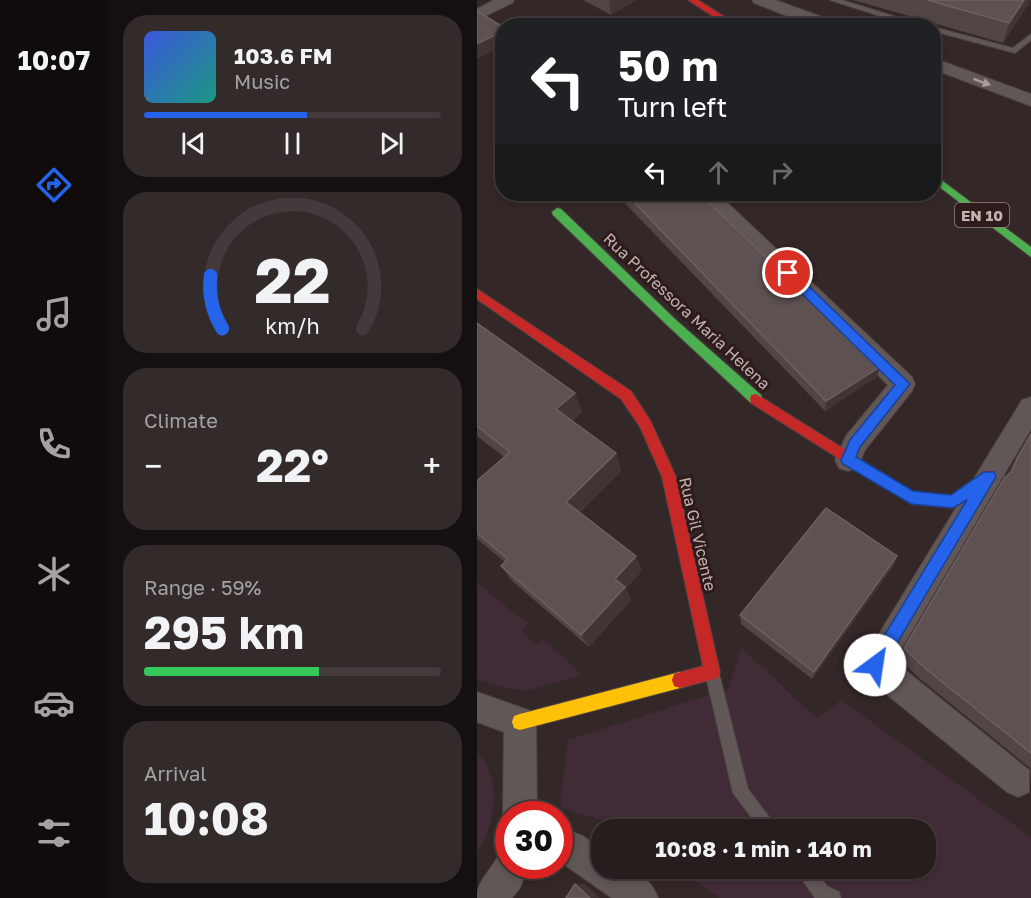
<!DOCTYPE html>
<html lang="en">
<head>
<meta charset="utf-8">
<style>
  body { margin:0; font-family:"Golos Text",sans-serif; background:#332a2a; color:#f1f3f6; height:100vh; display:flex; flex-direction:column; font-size:22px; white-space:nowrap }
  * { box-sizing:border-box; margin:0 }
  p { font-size:20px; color:#a4a2a4 }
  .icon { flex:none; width:33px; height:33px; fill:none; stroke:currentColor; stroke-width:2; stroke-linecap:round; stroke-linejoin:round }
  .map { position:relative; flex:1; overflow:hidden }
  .panel { display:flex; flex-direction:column; gap:15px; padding:15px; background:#151010; width:369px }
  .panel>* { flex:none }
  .guide { position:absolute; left:18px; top:18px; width:446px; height:183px; border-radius:24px; box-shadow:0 3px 9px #0003,0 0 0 2px #433b3b; background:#202124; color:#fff; overflow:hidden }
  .speed { position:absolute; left:18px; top:801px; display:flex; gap:12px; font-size:30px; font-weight:700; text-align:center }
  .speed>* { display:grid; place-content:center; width:78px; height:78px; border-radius:50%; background:#271d1d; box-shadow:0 3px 9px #0003,0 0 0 2px #433b3b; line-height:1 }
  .speed .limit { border:9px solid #d22; background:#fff; color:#111 }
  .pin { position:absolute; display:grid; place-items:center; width:51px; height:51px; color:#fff; margin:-26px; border:3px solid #fff; border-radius:50%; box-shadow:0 2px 6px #0007 }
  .me { position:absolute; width:66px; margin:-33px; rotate:31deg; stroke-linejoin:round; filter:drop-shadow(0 0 4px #0008) }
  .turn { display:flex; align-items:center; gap:21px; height:126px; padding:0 24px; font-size:27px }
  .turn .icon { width:78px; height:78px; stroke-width:2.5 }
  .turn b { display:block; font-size:42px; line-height:51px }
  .lanes { display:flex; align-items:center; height:57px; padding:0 24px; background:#0003; justify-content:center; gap:30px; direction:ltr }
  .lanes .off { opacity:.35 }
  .big { font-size:45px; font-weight:700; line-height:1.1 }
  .panel .widget { flex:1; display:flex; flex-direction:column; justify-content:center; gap:9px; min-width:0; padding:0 21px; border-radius:24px; background:#332a2a }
  .panel .dial { align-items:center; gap:0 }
  .dial svg { height:156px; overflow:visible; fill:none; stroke:#433b3b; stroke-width:7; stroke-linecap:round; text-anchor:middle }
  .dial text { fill:#f1f3f6; stroke:none }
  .song { display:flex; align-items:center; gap:18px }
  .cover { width:72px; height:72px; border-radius:9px; background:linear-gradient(135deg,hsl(230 70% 55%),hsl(170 70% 35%)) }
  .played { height:6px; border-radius:3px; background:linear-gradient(90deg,#2563eb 55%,#433b3b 55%) }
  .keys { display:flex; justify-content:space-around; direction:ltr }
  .heat { display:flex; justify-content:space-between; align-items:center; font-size:33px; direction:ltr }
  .charge { height:9px; border-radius:4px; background:linear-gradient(90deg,#34c759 59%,#433b3b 0) }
  .trip { position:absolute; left:114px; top:819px; width:345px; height:60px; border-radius:24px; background:#271d1d; box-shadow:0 3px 9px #0003,0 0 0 2px #433b3b; font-weight:700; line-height:60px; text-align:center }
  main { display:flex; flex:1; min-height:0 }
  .dock { display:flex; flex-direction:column; width:108px; justify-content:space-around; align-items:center; background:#100c0c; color:#a4a2a4 }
  .dock .icon { width:42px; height:42px }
  .dock .current { color:#2563eb }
  .dock b { font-size:27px; color:#f1f3f6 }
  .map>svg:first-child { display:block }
  .green { fill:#412b37 }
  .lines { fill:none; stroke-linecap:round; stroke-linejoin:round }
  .lane-casing { stroke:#4d4343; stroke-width:2 }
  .street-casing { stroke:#4d4343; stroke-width:2 }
  .fast-casing { stroke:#4e4242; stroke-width:2 }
  .slow-casing { stroke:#4e4242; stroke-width:2 }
  .jam-casing { stroke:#4e4242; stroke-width:2 }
  .lane { fill:#625757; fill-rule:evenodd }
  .street { fill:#625757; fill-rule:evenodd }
  .fast { fill:#4caf50; fill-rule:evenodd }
  .slow { fill:#ffc107; fill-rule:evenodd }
  .jam { fill:#c62828; fill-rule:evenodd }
  .wall { fill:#524545 }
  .shaded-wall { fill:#413434 }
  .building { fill:#5e5151; stroke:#6e6060; stroke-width:1.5 }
  .oneway { fill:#ac9b9a }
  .route { fill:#2563eb; stroke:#184099; stroke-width:1.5 }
  .labels { text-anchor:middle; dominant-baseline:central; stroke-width:6; stroke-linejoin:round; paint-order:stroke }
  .shield { fill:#2e1b1b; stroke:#988583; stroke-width:1.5 }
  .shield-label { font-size:15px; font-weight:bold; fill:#c5b2b0 }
  .street-label { font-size:16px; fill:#c5b2b0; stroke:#2e1b1b }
</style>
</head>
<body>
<main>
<nav class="dock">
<b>10:07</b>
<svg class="icon current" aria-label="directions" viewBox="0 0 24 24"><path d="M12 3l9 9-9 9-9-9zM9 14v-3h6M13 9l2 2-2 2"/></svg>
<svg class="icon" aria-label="music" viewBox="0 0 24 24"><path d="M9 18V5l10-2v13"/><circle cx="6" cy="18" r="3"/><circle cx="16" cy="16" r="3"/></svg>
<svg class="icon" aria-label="phone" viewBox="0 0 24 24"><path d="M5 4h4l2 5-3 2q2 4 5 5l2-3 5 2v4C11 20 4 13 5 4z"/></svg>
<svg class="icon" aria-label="climate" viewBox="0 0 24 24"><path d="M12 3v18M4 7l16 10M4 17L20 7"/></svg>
<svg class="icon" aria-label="car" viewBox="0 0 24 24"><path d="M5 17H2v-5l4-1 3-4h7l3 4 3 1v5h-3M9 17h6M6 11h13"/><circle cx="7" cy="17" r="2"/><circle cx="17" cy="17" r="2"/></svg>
<svg class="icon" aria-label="filters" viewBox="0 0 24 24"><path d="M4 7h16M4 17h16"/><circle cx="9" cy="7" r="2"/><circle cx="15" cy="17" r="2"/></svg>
</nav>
<section class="panel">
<div class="widget">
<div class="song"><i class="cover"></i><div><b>103.6 FM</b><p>Music</p></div></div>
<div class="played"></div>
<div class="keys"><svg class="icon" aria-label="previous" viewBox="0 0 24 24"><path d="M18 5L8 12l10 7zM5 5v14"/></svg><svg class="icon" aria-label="pause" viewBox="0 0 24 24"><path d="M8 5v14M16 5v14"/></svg><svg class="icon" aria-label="next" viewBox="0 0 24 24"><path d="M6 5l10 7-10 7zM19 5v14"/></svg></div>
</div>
<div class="widget dial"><svg viewBox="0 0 100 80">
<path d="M14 69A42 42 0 1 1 86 69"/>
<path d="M14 69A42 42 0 0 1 8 42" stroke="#2563eb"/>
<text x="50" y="56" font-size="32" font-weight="700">22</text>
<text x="50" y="72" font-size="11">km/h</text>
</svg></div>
<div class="widget"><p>Climate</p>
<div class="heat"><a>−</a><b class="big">22°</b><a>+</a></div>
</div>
<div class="widget"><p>Range · 59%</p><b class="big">295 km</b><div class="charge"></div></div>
<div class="widget"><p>Arrival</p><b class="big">10:08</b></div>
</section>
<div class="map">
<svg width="554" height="898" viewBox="0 0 554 898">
  <rect width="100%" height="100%" fill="#342727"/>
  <!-- green -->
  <path class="green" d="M 0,583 L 51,624 L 44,631 L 59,646 L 67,639 L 104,675 L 48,691 L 27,687 L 0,679 Z
    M 265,648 L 340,719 L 364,700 L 554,837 L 554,898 L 243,898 L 200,869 L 448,868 L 448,830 L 144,829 L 133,822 L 83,808 L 91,740 L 251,689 Z
    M 0,752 C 25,777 19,825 0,852 Z"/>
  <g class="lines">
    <!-- lane casing -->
    <g class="lane-casing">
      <path id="lane" d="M 353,0 L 365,0 L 448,26 L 434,26 Z
        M 456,27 L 536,48 L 554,34 L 554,40 L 538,53 L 456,31 Z
        M 236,670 L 241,672 L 243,677 L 271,789 L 302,830 L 284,830 L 256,793 L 229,677 L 231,672 Z
        M 317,868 L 336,868 L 350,886 L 362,892 L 364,898 L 338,898 Z"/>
    </g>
    <!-- street casing -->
    <g class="street-casing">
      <path id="street" d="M 17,0 L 37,0 L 35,3 L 0,20 L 0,9 Z
        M 275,0 L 298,0 L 359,22 L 361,26 L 336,26 L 277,3 Z
        M 456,58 L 554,94 L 554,106 L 456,69 Z
        M 219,194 L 241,194 L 435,377 L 438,384 L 435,391 L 388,450 L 380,468 L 371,471 L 362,468 L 358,460 L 369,436 L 411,385 Z
        M 554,397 L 554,429 L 417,661 L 552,770 L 552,792 L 541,797 L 530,792 L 387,676 L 383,665 L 545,400 Z
        M 0,692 L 54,711 L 59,722 L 60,814 L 32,814 L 32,826 L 26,814 L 27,732 L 0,722 Z
        M 82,827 L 106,836 L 124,849 L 124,868 C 151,868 170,870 181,898 L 135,898 L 82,861 Z
        M 32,850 L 32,866 L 51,866 L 43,888 L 35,898 L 0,898 C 0,880 15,870 22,854 Z"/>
    </g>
    <!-- fast casing -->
    <g class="fast-casing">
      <path id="fast" d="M 456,174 L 554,247 L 554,257 L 456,182 Z
        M 80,208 L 84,209 L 199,320 L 284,395 L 285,399 L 284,403 L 274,403 L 191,326 L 76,215 L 75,212 Z"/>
    </g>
    <!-- slow casing -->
    <g class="slow-casing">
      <path id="slow" d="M 203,672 L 209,674 L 211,680 L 209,686 L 203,688 L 43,730 L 37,728 L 35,722 L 37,716 L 43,714 Z"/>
    </g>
    <!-- jam casing -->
    <g class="jam-casing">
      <path id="jam" d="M 211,0 L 221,0 L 262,26 L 251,26 Z
        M 0,289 L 154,391 L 173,420 L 199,477 L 243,672 L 241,678 L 203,688 L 197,686 L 195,680 L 197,674 L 226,666 L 185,477 L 163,427 L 144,399 L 0,299 Z
        M 279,394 L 436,492 L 474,495 L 507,472 L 512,470 L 517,472 L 519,476 L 517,480 L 476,508 L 434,504 L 274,403 L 273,399 L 274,395 Z"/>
    </g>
    <!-- lane -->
    <use href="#lane" class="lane"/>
    <!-- street -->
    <use href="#street" class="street"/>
    <!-- fast -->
    <use href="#fast" class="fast"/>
    <!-- slow -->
    <use href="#slow" class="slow"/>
    <!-- jam -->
    <use href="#jam" class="jam"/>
  </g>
  <!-- wall -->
  <path class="wall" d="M 106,0 L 159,0 L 134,15 Z
    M 376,0 L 554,0 L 526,43 Z
    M 139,194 L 223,194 L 400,377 L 348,411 Z
    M 0,323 L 105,412 L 95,421 L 139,453 L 144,471 L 103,512 L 165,571 L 149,588 L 154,600 L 112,647 L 35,581 L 24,566 L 28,562 L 0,539 L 0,481 L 27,457 L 0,436 Z
    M 554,434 L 554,781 L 553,768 L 442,678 L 421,658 Z
    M 420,556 L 416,567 L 335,679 L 264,624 L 263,615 Z"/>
  <!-- shaded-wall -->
  <path class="shaded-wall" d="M 135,0 L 159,0 L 134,15 L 132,2 Z
    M 547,0 L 554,0 L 526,43 L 532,23 Z
    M 26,31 L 26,46 L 0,59 L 0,44 Z
    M 403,367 L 400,377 L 348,411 L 349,401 Z
    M 98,393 L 105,412 L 87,429 L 79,409 Z
    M 139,453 L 144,471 L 97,518 L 89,502 Z
    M 159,556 L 165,571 L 149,588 L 154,600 L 112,647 L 104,635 L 138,579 Z
    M 420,556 L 416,567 L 335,679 L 337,672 Z
    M 98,884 L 108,884 L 123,898 L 113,898 Z"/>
  <!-- building -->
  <path class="building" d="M 450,0 L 547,0 L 532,23 Z
    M 0,11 L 26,27 L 26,31 L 0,44 Z
    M 149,194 L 223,194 L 403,367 L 349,401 Z
    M 0,323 L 98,393 L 79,409 L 139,453 L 89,502 L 159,556 L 138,579 L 148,587 L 104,635 L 24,566 L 31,559 L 0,533 L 0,481 L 33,452 L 0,426 Z
    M 554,434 L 554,753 L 449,669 L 427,648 L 528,477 L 535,472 L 540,458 Z
    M 349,508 L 420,556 L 337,672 L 263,615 Z
    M 98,884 L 113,898 L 89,898 Z"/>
  <!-- one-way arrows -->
  <defs><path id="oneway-solid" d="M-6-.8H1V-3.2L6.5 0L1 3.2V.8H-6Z" transform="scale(1.5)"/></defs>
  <use class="oneway" href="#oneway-solid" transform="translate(505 82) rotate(20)"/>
  <!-- route -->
  <path class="route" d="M 311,269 L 315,270 L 433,384 L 383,447 L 379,457 L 436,491 L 474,495 L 507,472 L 517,472 L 519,477 L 404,670 L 398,673 L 393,670 L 390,665 L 393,659 L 490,500 L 476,508 L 434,504 L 366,464 L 364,460 L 373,440 L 418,385 L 307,276 L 305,273 Z"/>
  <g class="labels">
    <!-- shield labels -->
    <rect class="shield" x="478" y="203" width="54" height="24" rx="4.5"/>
    <g class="shield-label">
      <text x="505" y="215">EN 10</text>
    </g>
    <!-- street labels -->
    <g class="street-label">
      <text transform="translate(210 311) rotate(43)">Rua Professora Maria Helena</text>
      <text transform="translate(221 534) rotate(77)">Rua Gil Vicente</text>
    </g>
  </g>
</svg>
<div class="speed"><div class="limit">30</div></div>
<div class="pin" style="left:311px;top:273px;background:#d93025"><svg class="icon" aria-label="arrive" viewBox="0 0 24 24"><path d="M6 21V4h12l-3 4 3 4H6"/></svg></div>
<svg class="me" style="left:398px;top:665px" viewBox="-20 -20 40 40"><circle r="19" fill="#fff"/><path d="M0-13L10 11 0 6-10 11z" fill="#2563eb"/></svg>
<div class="trip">10:08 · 1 min · 140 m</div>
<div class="guide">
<div class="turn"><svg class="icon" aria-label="left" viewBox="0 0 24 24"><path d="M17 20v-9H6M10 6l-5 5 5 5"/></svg><div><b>50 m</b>Turn left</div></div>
<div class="lanes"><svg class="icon" aria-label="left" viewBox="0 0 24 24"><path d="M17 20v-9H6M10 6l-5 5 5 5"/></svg><svg class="icon off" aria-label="ahead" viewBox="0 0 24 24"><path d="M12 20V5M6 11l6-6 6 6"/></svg><svg class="icon off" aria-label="right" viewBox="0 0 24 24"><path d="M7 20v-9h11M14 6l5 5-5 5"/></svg></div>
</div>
</div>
</main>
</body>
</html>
